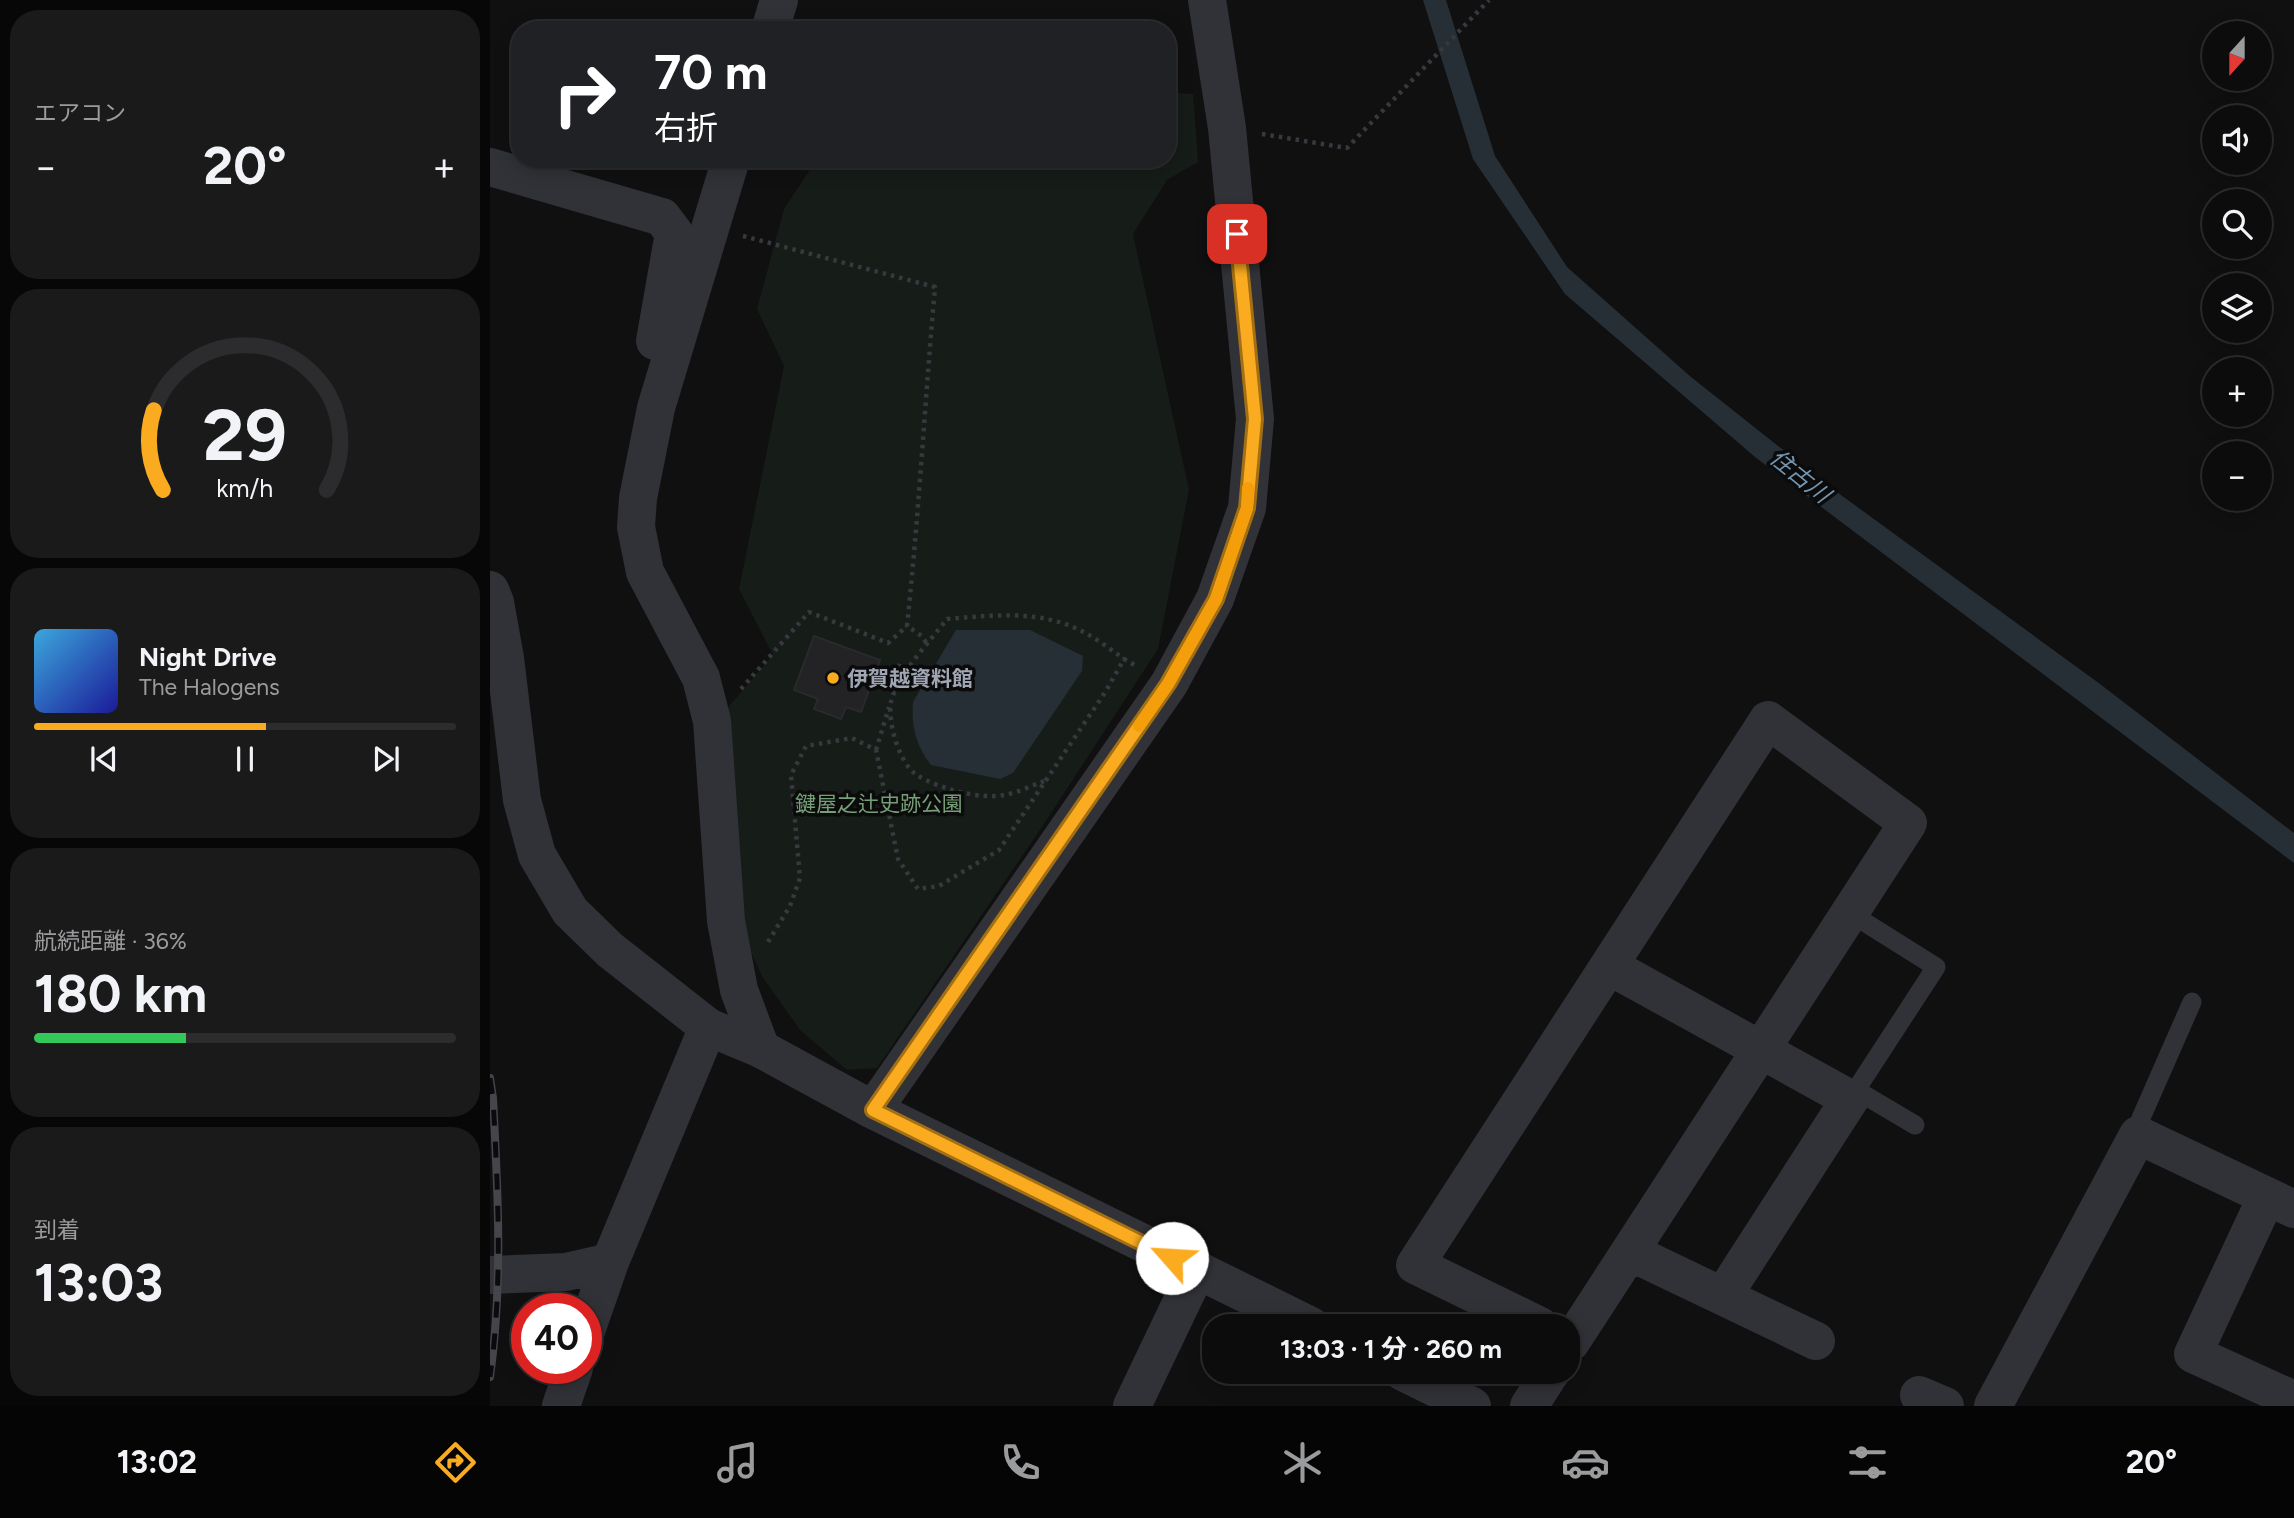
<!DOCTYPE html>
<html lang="ja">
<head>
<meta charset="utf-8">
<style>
  body { margin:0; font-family:Figtree,"Noto Sans JP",sans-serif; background:#1a1a1b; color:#f1f3f6; height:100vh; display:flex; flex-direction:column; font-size:26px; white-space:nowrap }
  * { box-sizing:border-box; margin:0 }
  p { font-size:23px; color:#9a9b9d }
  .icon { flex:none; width:38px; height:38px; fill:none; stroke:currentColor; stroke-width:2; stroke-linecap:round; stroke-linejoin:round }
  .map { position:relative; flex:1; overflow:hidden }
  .sheet { display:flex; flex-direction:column; gap:10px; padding:10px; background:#070707; width:490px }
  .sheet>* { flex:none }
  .guide { position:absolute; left:21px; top:21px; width:665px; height:147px; border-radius:28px; box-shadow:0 4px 18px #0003,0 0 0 2px #2c2c2e; background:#202124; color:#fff; overflow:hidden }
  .needle { width:46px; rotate:201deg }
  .tools { position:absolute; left:1712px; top:21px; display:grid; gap:14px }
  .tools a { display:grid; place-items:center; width:70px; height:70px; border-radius:50%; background:#0c0c0d; box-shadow:0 4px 18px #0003,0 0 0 2px #2c2c2e; font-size:35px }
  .speed { position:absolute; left:21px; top:1293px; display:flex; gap:14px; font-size:35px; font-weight:700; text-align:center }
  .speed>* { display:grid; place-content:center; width:91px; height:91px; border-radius:50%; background:#0c0c0d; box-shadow:0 4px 18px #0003,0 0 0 2px #2c2c2e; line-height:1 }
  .speed .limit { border:10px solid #d22; background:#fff; color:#111 }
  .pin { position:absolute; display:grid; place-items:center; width:60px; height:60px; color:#fff; margin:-30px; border-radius:14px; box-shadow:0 4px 10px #0006 }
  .me { position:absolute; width:77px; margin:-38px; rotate:296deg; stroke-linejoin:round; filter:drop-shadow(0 0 5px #0008) }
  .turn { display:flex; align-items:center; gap:24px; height:147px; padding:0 28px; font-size:32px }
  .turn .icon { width:91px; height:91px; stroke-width:2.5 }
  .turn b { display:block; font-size:49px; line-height:60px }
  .big { font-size:52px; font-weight:700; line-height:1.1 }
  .sheet .tile { flex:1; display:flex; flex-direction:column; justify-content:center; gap:10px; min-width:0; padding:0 24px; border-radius:28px; background:#1a1a1b }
  .sheet .dial { align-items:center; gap:0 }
  .dial svg { height:182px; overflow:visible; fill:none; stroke:#2c2c2e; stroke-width:7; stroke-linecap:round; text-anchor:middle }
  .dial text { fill:#f1f3f6; stroke:none }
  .song { display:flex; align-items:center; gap:21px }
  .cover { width:84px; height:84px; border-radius:10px; background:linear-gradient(135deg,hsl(200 70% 55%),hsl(240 70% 35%)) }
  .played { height:7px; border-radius:4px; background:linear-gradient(90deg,#faab1f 55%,#2c2c2e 55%) }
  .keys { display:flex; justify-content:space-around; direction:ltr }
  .heat { display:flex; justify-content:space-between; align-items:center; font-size:38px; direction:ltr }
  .charge { height:10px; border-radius:5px; background:linear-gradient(90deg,#34c759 36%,#2c2c2e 0) }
  .trip { position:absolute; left:712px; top:1314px; width:378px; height:70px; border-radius:28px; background:#0c0c0d; box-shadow:0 4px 18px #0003,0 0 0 2px #2c2c2e; font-weight:700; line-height:70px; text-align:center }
  .tabs { display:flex; height:112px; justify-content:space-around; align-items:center; background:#050505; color:#9a9b9d }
  .tabs .icon { width:49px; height:49px }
  .tabs .current { color:#faab1f }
  .tabs b { font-size:32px; color:#f1f3f6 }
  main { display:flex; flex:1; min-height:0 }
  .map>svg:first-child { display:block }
  .green { fill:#161c17 }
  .water { fill:#262f35 }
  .building { fill:#232325; stroke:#2a2a2d; stroke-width:2 }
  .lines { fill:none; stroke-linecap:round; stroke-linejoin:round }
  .path { stroke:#37393e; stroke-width:4.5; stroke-dasharray:3.5 5; stroke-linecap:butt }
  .service { stroke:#313237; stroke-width:19 }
  .minor { stroke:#313237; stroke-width:38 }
  .tertiary { stroke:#313237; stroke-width:38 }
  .rail-casing { stroke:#44464c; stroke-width:8 }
  .rail { stroke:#0b0b0c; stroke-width:5; stroke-dasharray:16; stroke-linecap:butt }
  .route-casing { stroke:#a26f14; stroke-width:18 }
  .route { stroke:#faab1f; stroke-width:12 }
  .slow { stroke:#f59e0b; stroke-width:12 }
  .poi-dot { fill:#faab1f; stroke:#0b0b0c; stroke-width:2.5 }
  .labels { text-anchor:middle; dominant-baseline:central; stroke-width:7; stroke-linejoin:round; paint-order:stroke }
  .poi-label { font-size:21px; font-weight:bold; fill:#a0a6b3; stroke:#0b0b0c; text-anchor:start }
  .park-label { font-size:21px; fill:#769f77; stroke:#0b0b0c }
  .water-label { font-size:23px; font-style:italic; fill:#7496b1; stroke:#0b0b0c }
</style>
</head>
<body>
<main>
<section class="sheet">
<div class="tile"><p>エアコン</p>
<div class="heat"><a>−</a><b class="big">20°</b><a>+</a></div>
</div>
<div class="tile dial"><svg viewBox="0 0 100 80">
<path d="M14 69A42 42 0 1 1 86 69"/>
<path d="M14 69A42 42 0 0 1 10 34" stroke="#faab1f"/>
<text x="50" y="56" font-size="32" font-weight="700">29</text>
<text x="50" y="72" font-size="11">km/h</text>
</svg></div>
<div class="tile">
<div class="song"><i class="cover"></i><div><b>Night Drive</b><p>The Halogens</p></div></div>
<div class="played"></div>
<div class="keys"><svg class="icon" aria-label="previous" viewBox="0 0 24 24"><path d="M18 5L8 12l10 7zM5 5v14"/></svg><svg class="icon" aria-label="pause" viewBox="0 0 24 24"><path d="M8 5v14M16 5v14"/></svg><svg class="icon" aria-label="next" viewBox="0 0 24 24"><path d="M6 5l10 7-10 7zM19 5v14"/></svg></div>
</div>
<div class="tile"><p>航続距離 · 36%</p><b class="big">180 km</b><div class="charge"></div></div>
<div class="tile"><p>到着</p><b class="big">13:03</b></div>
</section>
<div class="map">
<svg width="1804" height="1406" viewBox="0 0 1804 1406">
  <rect width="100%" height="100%" fill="#101011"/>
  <!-- green -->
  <path class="green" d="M 677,92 L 703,94 L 708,162 L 677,180 L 643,234 L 699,490 L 668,649 L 550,830 L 387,1068 L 357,1070 L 311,1031 L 273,978 L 249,927 L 234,712 L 283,655 L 249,589 L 294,366 L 267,309 L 294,209 L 327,159 L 677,159 Z"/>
  <!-- water -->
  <path class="water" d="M 933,0 L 956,0 L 1005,156 L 1077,267 L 1201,377 L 1340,487 L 1610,684 L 1804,833 L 1804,863 L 1265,457 L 1075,294 L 983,159 Z
    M 466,630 L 540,630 L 593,656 L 592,671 L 523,773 L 510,779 L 441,765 C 426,746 421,726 423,702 Z"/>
  <!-- building -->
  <path class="building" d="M 324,636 L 390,660 L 371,712 L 356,707 L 351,719 L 324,709 L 328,699 L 304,690 Z"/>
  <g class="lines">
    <!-- path -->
    <path class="path" d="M 772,134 L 857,148 L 999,0
      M 253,236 L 445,287 C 435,400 429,513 417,626 L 432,636 L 437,644
      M 251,689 L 319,612 L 398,643 L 417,626
      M 403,692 L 410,662
      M 386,750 L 399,707
      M 554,781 C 541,786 527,793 514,795 C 490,800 447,788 427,775 C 410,765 397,722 401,702 C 406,677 441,640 457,619 C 495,616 535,611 572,623 C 595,630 615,645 634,659
      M 278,942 L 300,906 L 310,878 L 301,775 L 316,746 L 362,738 L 386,750 L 408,859 L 428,889 L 449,886 L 509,850 L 616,691 L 634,659 L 648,667"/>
    <!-- service -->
    <path class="service" d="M 1360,913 L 1446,967 L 1360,1099
      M 1366,1090 L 1425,1125
      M 1648,1135 L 1651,1118 L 1702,1002"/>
    <!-- minor -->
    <path class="minor" d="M 280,30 L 289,0
      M 241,159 L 166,408 L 148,498 L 146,527 L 155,572 L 211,678 L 222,721 L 236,921 L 249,990 L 271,1049
      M 0,167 L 172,217 L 184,233 L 165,341
      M 1119,966 L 1360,1099 L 1233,1296
      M 1777,1196 L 1703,1354 L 1804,1400
      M 1140,1252 L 1326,1341
      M 0,1275 L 76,1272 L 120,1262
      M 1050,1326 L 925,1265 L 1278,720 L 1418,823 L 1081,1342 L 1078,1341
      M 96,1331 L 120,1262 L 218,1027
      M 1429,1395 L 1455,1406
      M 71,1406 L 84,1368
      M 642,1406 L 707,1270
      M 1039,1406 L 1061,1372
      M 1503,1406 L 1648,1135 L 1804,1209"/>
    <!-- tertiary -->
    <path class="tertiary" d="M 0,590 L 5,602 L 15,658 L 32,800 L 47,855 L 80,911 L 120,950 L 218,1027 L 271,1049 L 383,1110 L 821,1326
      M 383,1110 L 679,684 L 725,599 L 757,508 L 765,419 L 737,128 L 717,0
      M 913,1372 L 982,1406"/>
    <!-- rail casing -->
    <g class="rail-casing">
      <path id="rail" d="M 0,1078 L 3,1098 C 8,1191 13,1284 0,1377"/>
    </g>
    <!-- rail -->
    <use href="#rail" class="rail"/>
  </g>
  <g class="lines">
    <!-- route casing -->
    <g class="route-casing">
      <path id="route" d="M 682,1258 L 383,1110 L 678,684 L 726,599 L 757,508 L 765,419 L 747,234"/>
    </g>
    <!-- route -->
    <use href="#route" class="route"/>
    <!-- slow -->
    <path class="slow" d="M 649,726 L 678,684 L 726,599 L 757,508 L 758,488"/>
  </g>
  <!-- markers -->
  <circle class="poi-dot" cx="343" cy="678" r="7"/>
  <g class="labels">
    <!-- poi labels -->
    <g class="poi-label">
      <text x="357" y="678">伊賀越資料館</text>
    </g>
    <!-- park labels -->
    <g class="park-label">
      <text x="389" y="803">鍵屋之辻史跡公園</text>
    </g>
    <!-- water labels -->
    <g class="water-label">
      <text transform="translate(1310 476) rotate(39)">住古川</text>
    </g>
  </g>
</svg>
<div class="tools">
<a><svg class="needle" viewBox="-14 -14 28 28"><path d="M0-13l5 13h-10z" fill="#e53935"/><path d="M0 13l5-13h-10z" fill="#9a9b9d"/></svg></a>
<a><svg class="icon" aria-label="sound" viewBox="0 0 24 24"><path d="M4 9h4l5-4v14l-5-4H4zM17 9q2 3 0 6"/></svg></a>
<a><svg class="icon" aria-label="search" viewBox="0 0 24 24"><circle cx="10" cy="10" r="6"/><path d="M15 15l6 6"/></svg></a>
<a><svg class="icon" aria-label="layers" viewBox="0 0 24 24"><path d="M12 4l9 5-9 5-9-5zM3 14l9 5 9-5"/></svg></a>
<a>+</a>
<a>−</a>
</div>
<div class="speed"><div class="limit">40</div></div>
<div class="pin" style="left:747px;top:234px;background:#d93025"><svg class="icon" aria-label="arrive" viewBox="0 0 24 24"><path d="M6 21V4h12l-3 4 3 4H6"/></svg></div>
<svg class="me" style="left:682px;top:1258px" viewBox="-20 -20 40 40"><circle r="19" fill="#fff"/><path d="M0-13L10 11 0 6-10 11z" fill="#faab1f"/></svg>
<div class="trip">13:03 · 1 分 · 260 m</div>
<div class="guide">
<div class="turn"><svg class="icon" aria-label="right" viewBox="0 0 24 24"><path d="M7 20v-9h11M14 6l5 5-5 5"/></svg><div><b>70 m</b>右折</div></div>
</div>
</div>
</main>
<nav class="tabs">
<b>13:02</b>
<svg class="icon current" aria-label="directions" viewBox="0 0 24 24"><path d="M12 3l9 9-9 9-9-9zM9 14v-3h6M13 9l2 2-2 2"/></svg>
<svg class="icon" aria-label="music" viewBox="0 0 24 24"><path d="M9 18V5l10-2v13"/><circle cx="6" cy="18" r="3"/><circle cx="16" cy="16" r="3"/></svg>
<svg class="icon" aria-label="phone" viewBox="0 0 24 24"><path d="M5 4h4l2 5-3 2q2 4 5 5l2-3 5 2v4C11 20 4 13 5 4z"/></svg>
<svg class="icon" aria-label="climate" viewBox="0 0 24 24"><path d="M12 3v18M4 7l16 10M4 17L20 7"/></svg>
<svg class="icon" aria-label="car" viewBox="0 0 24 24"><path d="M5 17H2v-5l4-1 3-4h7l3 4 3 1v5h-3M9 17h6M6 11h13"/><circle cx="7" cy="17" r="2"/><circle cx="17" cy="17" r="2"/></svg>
<svg class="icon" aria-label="filters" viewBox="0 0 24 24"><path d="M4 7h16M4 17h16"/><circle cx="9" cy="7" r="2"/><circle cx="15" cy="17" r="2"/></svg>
<b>20°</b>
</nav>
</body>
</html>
